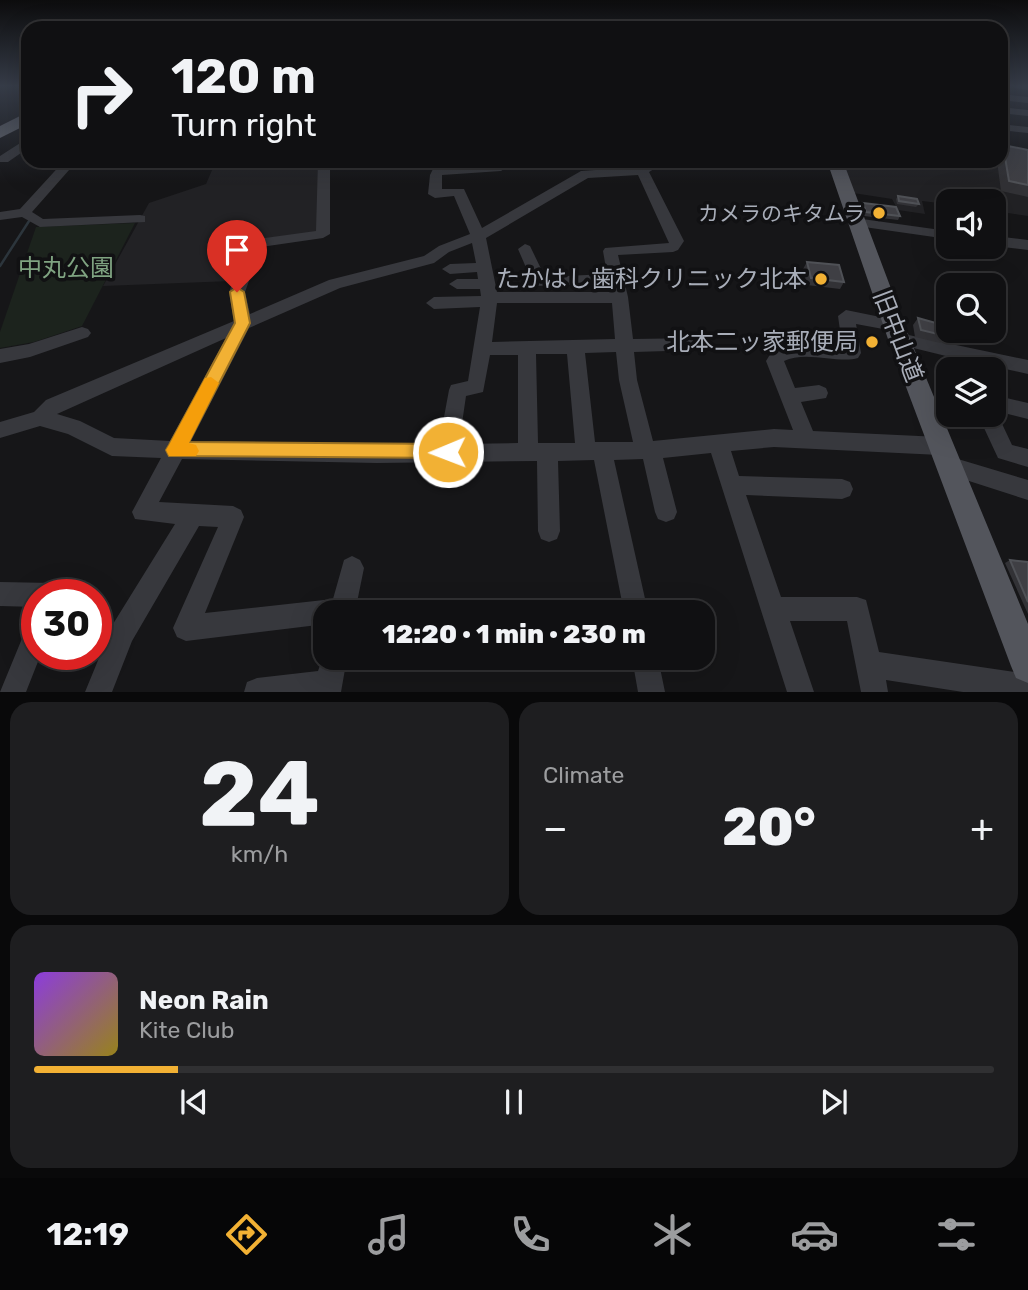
<!DOCTYPE html>
<html lang="en">
<head>
<meta charset="utf-8">
<style>
  body { margin:0; font-family:Rubik,"Noto Sans JP",sans-serif; background:#1e1e20; color:#f1f3f6; height:100vh; display:flex; flex-direction:column; font-size:26px; white-space:nowrap }
  * { box-sizing:border-box; margin:0 }
  p { font-size:23px; color:#9c9d9f }
  .icon { flex:none; width:38px; height:38px; fill:none; stroke:currentColor; stroke-width:2; stroke-linecap:round; stroke-linejoin:round }
  .map { position:relative; height:692px; overflow:hidden }
  .panel { display:flex; flex-direction:column; gap:10px; padding:10px; background:#09090a; flex:1 }
  .panel>* { flex:none }
  .banner { position:absolute; left:21px; top:21px; width:987px; height:147px; border-radius:21px; box-shadow:0 7px 28px #0002,0 0 0 2px #303032; background:#101012; color:#f1f3f6; overflow:hidden }
  .controls { position:absolute; left:936px; top:189px; display:grid; gap:14px }
  .controls a { display:grid; place-items:center; width:70px; height:70px; border-radius:14px; background:#101012; box-shadow:0 7px 28px #0002,0 0 0 2px #303032; font-size:35px }
  .speed { position:absolute; left:21px; top:579px; display:flex; gap:14px; font-size:35px; font-weight:700; text-align:center }
  .speed>* { display:grid; place-content:center; width:91px; height:91px; border-radius:50%; background:#101012; box-shadow:0 7px 28px #0002,0 0 0 2px #303032; line-height:1 }
  .speed .limit { border:10px solid #d22; background:#fff; color:#111 }
  .pin { position:absolute; display:grid; place-items:center; width:60px; height:60px; color:#fff; margin:-72px -30px; border-radius:50% 50% 50% 0; rotate:-45deg; box-shadow:0 0 7px #0007 }
  .pin .icon { rotate:45deg }
  .me { position:absolute; width:77px; margin:-38px; rotate:269deg; stroke-linejoin:round; filter:drop-shadow(0 0 5px #0008) }
  .turn { display:flex; align-items:center; gap:24px; height:147px; padding:0 35px; font-size:32px }
  .turn .icon { width:91px; height:91px; stroke-width:2.5 }
  .turn b { display:block; font-size:49px; line-height:60px }
  .big { font-size:52px; font-weight:800; line-height:1.1 }
  .panel .tile { flex:1; display:flex; flex-direction:column; justify-content:center; gap:10px; min-width:0; padding:0 24px; border-radius:21px; background:#1e1e20 }
  .panel .dial { align-items:center; gap:0 }
  .dial b { font-size:91px; line-height:1 }
  .song { display:flex; align-items:center; gap:21px }
  .cover { width:84px; height:84px; border-radius:10px; background:linear-gradient(135deg,hsl(270 70% 55%),hsl(50 70% 35%)) }
  .played { height:7px; border-radius:4px; background:linear-gradient(90deg,#f2b134 15%,#303032 15%) }
  .keys { display:flex; justify-content:space-around; direction:ltr }
  .heat { display:flex; justify-content:space-between; align-items:center; font-size:38px; direction:ltr }
  .panel .tiles { flex:1; display:grid; gap:10px; grid-template-columns:1fr 1fr }
  .tile:last-child { grid-column:span 2 }
  .trip { position:absolute; left:313px; top:600px; width:402px; height:70px; border-radius:21px; background:#101012; box-shadow:0 7px 28px #0002,0 0 0 2px #303032; font-weight:800; line-height:70px; text-align:center }
  .dock { display:flex; height:112px; justify-content:space-around; align-items:center; background:#060607; color:#9c9d9f }
  .dock .icon { width:49px; height:49px }
  .dock .selected { color:#f2b134 }
  .dock b { font-size:32px; color:#f1f3f6 }
  .map>svg:first-child { display:block }
  .built { fill:#222225 }
  .green { fill:#1c231d }
  .lines { fill:none; stroke-linecap:round; stroke-linejoin:round }
  .stream { stroke:#2c353c; stroke-width:2.5 }
  .minor { fill:#37383d; fill-rule:evenodd }
  .major { fill:#53555c; fill-rule:evenodd }
  .highway { fill:#63666e; fill-rule:evenodd }
  .wall { fill:#323236 }
  .building { fill:#3f3f44; stroke:#4f5156; stroke-width:2 }
  .route { fill:#f2b134; stroke:#9d7322; stroke-width:2 }
  .slow { fill:#f59e0b }
  .poi-dot { fill:#f2b134; stroke:#111113; stroke-width:2.5 }
  .labels { text-anchor:middle; dominant-baseline:central; stroke-width:7; stroke-linejoin:round; paint-order:stroke }
  .far-poi-label { font-size:21px; fill:#a8adb8; stroke:#111113; text-anchor:end }
  .park-label { font-size:24px; fill:#7fa381; stroke:#111113 }
  .poi-label { font-size:24px; fill:#a8adb8; stroke:#111113; text-anchor:end }
  .street-label { font-size:24px; fill:#a8adb8; stroke:#111113 }
</style>
</head>
<body>
<div class="map">
<svg width="1028" height="692" viewBox="0 0 1028 692">
  <rect width="100%" height="100%" fill="#161618"/>
  <!-- built -->
  <path class="built" d="M 1028,160 L 1028,216 L 994,211 L 994,201 L 948,201 L 948,204 L 922,201 L 925,214 L 898,210 L 892,199 L 853,193 L 843,161 L 919,170 L 920,167 L 931,168 L 929,162 L 922,161 Z
    M 216,161 L 320,161 L 317,232 L 251,240 L 232,281 L 103,286 L 149,203 L 206,184 Z"/>
  <!-- green -->
  <path class="green" d="M 135,223 L 82,326 L 34,342 L 0,348 L 0,332 L 36,227 Z"/>
  <g class="lines">
    <!-- stream -->
    <path class="stream" d="M 0,266 L 31,218"/>
    <!-- minor -->
    <path class="minor" d="M 1013,86 L 1028,86 L 1028,90 L 1014,88 Z
      M 1001,94 L 1028,97 L 1028,103 L 1001,100 Z
      M 1001,107 L 1028,110 L 1028,116 L 1001,113 Z
      M 1001,124 L 1028,127 L 1028,133 L 1001,130 Z
      M 28,138 L 28,148 L 8,162 L 0,162 L 0,156 Z
      M 64,161 L 77,161 L 32,212 L 43,219 L 140,215 L 145,216 L 145,222 L 40,227 L 22,217 L 0,220 L 0,212 L 20,209 Z
      M 318,161 L 330,161 L 330,234 L 323,238 L 261,247 L 245,292 L 250,314 L 329,280 L 424,256 L 439,246 L 470,234 L 454,196 L 435,198 L 428,194 L 430,175 L 437,161 L 449,161 L 447,166 L 501,163 L 507,167 L 501,171 L 442,175 L 442,189 L 464,189 L 482,228 L 581,171 L 639,167 L 652,161 L 667,161 L 649,172 L 684,241 L 678,250 L 673,252 L 618,255 L 628,297 L 633,339 L 700,338 L 709,344 L 700,350 L 634,352 L 637,380 L 653,441 L 774,429 L 793,430 L 766,361 L 774,348 L 826,342 L 842,345 L 838,316 L 846,310 L 900,321 L 902,325 L 900,329 L 894,331 L 856,324 L 861,353 L 858,358 C 839,364 806,350 784,361 L 795,388 L 819,385 L 826,388 L 828,393 L 826,398 L 801,402 L 813,431 L 940,437 L 947,440 L 950,446 L 947,452 L 940,455 L 774,447 L 731,451 L 739,476 L 842,479 L 850,482 L 853,489 L 850,496 L 842,499 L 746,495 L 781,597 L 857,597 L 866,600 L 879,652 L 1028,674 L 1028,692 L 963,692 L 886,680 L 888,692 L 861,692 L 847,621 L 790,621 L 814,692 L 787,692 L 711,453 L 663,458 L 677,512 L 674,519 L 666,522 L 658,519 L 655,512 L 643,459 L 614,460 L 648,612 L 624,612 L 594,460 L 558,461 L 560,531 L 557,539 L 549,542 L 541,539 L 538,531 L 537,461 L 377,463 L 182,459 L 159,502 L 233,506 L 241,510 L 244,517 L 205,613 L 333,599 L 344,560 L 352,556 L 360,560 L 364,568 L 355,612 L 326,612 L 326,624 L 186,641 L 177,637 L 173,628 L 218,527 L 199,526 L 132,641 L 112,692 L 85,692 L 113,624 L 175,524 L 135,519 L 132,512 L 161,458 L 112,456 L 68,434 L 40,426 L 0,438 L 0,422 L 34,412 L 46,400 L 234,321 L 229,292 L 250,240 L 316,231 ZM 638,175 L 669,243 L 605,248 L 603,251 L 607,274 L 545,277 L 530,246 L 525,244 L 518,249 L 534,286 L 609,284 L 611,292 L 497,292 L 486,238 L 588,178 ZM 472,243 L 476,263 L 450,264 L 442,269 L 450,274 L 477,272 L 478,279 L 457,279 L 449,284 L 457,289 L 480,289 L 481,296 L 434,297 L 426,303 L 434,309 L 480,307 L 468,381 L 451,385 L 449,390 L 439,444 L 191,441 L 249,328 L 340,288 L 434,263 L 449,252 ZM 497,303 L 612,303 L 615,339 L 492,342 ZM 226,338 L 170,441 L 114,438 L 80,421 L 57,414 ZM 616,352 L 619,380 L 633,442 L 595,442 L 585,353 ZM 536,354 L 567,354 L 575,443 L 538,443 ZM 490,355 L 518,355 L 518,443 L 459,444 L 466,396 L 483,392 Z
      M 855,218 L 948,231 L 948,239 L 850,225 L 848,222 Z
      M 994,236 L 1028,240 L 1028,250 L 994,246 Z
      M 82,327 L 88,329 L 91,333 L 88,337 L 30,357 L 0,363 L 0,349 L 29,344 Z
      M 899,333 L 1028,360 L 1028,374 L 965,360 L 966,369 L 948,370 L 946,356 L 893,343 L 890,339 L 893,335 Z
      M 994,395 L 1028,403 L 1028,419 L 996,411 L 1012,445 L 1028,449 L 1028,467 L 998,458 L 978,415 L 994,415 Z
      M 948,456 L 1028,480 L 1028,500 L 941,472 L 938,465 L 941,458 Z
      M 0,582 L 52,583 L 61,586 L 64,595 L 37,595 L 37,607 L 0,606 Z
      M 37,620 L 37,654 L 41,654 L 26,692 L 0,692 L 28,624 Z
      M 326,648 L 326,658 L 347,658 L 341,692 L 244,692 L 247,682 L 257,678 L 318,671 Z
      M 632,658 L 658,658 L 665,692 L 638,692 Z"/>
    <!-- major -->
    <path class="major" d="M 827,161 L 843,161 L 910,339 L 1028,624 L 1028,683 L 1016,678 L 1011,666 L 888,339 Z"/>
    <!-- highway -->
    <path class="highway" d="M 28,112 L 28,124 L 0,138 L 0,126 Z"/>
  </g>
  <!-- wall -->
  <path class="wall" d="M 1003,145 L 1028,150 L 1028,197 L 1001,191 L 997,161 L 1001,161 L 1001,148 Z
    M 742,161 L 792,161 L 788,169 L 742,165 Z
    M 898,196 L 919,204 L 916,207 L 897,204 L 896,199 Z
    M 863,203 L 900,216 L 898,220 L 864,216 L 861,206 Z
    M 807,262 L 844,282 L 840,289 L 807,285 L 803,269 Z
    M 918,318 L 946,336 L 940,343 L 915,337 L 913,325 Z
    M 1010,560 L 1028,562 L 1028,614 L 1005,563 Z"/>
  <!-- building -->
  <path class="building" d="M 1003,145 L 1028,150 L 1028,185 L 1009,181 Z
    M 898,196 L 917,199 L 919,204 L 899,201 Z
    M 863,203 L 896,207 L 900,216 L 866,212 Z
    M 807,262 L 839,265 L 844,282 L 811,278 Z
    M 918,318 L 943,325 L 946,336 L 921,330 Z
    M 1010,560 L 1028,562 L 1028,602 Z"/>
  <!-- sky -->
  <linearGradient id="sky" x2="0" y2="1"><stop stop-color="#0c0c0d"/><stop offset="0.47" stop-color="#363c48"/><stop offset="1" stop-color="#363c48" stop-opacity="0"/></linearGradient>
  <rect width="1028" height="183" fill="url(#sky)"/>
  <!-- route -->
  <path class="route" d="M 237,287 L 244,292 L 250,323 L 189,442 L 448,444 L 455,446 L 457,452 L 455,458 L 169,456 L 166,450 L 169,445 L 235,323 L 230,292 Z"/>
  <!-- slow -->
  <path class="slow" d="M 211,377 L 219,383 L 189,443 L 196,445 L 199,451 L 196,456 L 169,456 L 166,450 L 169,445 L 205,378 Z"/>
  <!-- markers -->
  <g class="poi-dot">
    <circle cx="879" cy="213" r="7"/>
    <circle cx="821" cy="279" r="7"/>
    <circle cx="872" cy="342" r="7"/>
  </g>
  <g class="labels">
    <!-- far-poi labels -->
    <g class="far-poi-label">
      <text x="865" y="213">カメラのキタムラ</text>
    </g>
    <!-- park labels -->
    <g class="park-label">
      <text x="66" y="268">中丸公園</text>
    </g>
    <!-- poi labels -->
    <g class="poi-label">
      <text x="807" y="279">たかはし歯科クリニック北本</text>
      <text x="858" y="342">北本二ッ家郵便局</text>
    </g>
    <!-- street labels -->
    <g class="street-label">
      <text transform="translate(898 336) rotate(69)">旧中山道</text>
    </g>
  </g>
</svg>
<div class="controls">
<a><svg class="icon" aria-label="sound" viewBox="0 0 24 24"><path d="M4 9h4l5-4v14l-5-4H4zM17 9q2 3 0 6"/></svg></a>
<a><svg class="icon" aria-label="search" viewBox="0 0 24 24"><circle cx="10" cy="10" r="6"/><path d="M15 15l6 6"/></svg></a>
<a><svg class="icon" aria-label="layers" viewBox="0 0 24 24"><path d="M12 4l9 5-9 5-9-5zM3 14l9 5 9-5"/></svg></a>
</div>
<div class="speed"><div class="limit">30</div></div>
<div class="pin" style="left:237px;top:292px;background:#d93025"><svg class="icon" aria-label="arrive" viewBox="0 0 24 24"><path d="M6 21V4h12l-3 4 3 4H6"/></svg></div>
<svg class="me" style="left:448px;top:452px" viewBox="-20 -20 40 40"><circle r="17" fill="#f2b134" stroke="#fff" stroke-width="3"/><path d="M0-11L8 9 0 5-8 9z" fill="#fff"/></svg>
<div class="trip">12:20 · 1 min · 230 m</div>
<div class="banner">
<div class="turn"><svg class="icon" aria-label="right" viewBox="0 0 24 24"><path d="M7 20v-9h11M14 6l5 5-5 5"/></svg><div><b>120 m</b>Turn right</div></div>
</div>
</div>
<section class="panel">
<div class="tiles">
<div class="tile dial"><b>24</b><p>km/h</p></div>
<div class="tile"><p>Climate</p>
<div class="heat"><a>−</a><b class="big">20°</b><a>+</a></div>
</div>
<div class="tile">
<div class="song"><i class="cover"></i><div><b>Neon Rain</b><p>Kite Club</p></div></div>
<div class="played"></div>
<div class="keys"><svg class="icon" aria-label="previous" viewBox="0 0 24 24"><path d="M18 5L8 12l10 7zM5 5v14"/></svg><svg class="icon" aria-label="pause" viewBox="0 0 24 24"><path d="M8 5v14M16 5v14"/></svg><svg class="icon" aria-label="next" viewBox="0 0 24 24"><path d="M6 5l10 7-10 7zM19 5v14"/></svg></div>
</div>
</div>
</section>
<nav class="dock">
<b>12:19</b>
<svg class="icon selected" aria-label="directions" viewBox="0 0 24 24"><path d="M12 3l9 9-9 9-9-9zM9 14v-3h6M13 9l2 2-2 2"/></svg>
<svg class="icon" aria-label="music" viewBox="0 0 24 24"><path d="M9 18V5l10-2v13"/><circle cx="6" cy="18" r="3"/><circle cx="16" cy="16" r="3"/></svg>
<svg class="icon" aria-label="phone" viewBox="0 0 24 24"><path d="M5 4h4l2 5-3 2q2 4 5 5l2-3 5 2v4C11 20 4 13 5 4z"/></svg>
<svg class="icon" aria-label="climate" viewBox="0 0 24 24"><path d="M12 3v18M4 7l16 10M4 17L20 7"/></svg>
<svg class="icon" aria-label="car" viewBox="0 0 24 24"><path d="M5 17H2v-5l4-1 3-4h7l3 4 3 1v5h-3M9 17h6M6 11h13"/><circle cx="7" cy="17" r="2"/><circle cx="17" cy="17" r="2"/></svg>
<svg class="icon" aria-label="filters" viewBox="0 0 24 24"><path d="M4 7h16M4 17h16"/><circle cx="9" cy="7" r="2"/><circle cx="15" cy="17" r="2"/></svg>
</nav>
</body>
</html>
